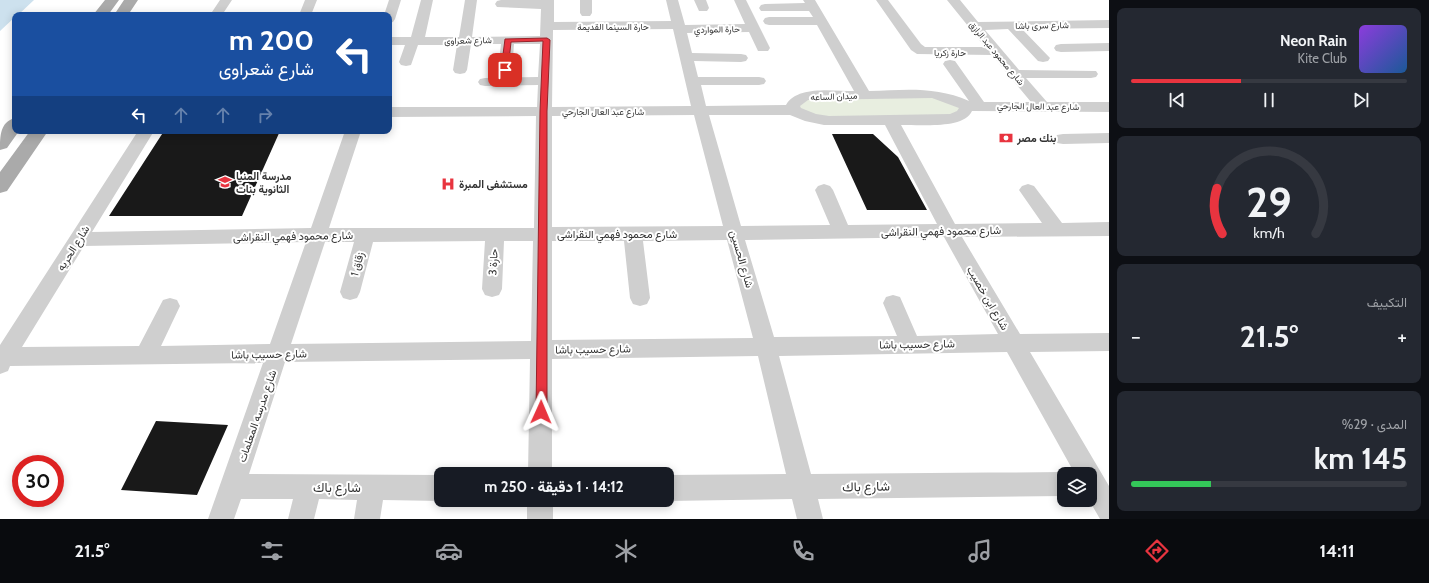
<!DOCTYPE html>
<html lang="ar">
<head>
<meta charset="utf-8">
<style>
  body { margin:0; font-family:Cabin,Vazirmatn,sans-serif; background:#242831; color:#f1f3f6; direction:rtl; height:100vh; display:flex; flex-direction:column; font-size:15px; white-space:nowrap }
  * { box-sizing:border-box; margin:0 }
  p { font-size:13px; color:#9ea1a6 }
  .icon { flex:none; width:22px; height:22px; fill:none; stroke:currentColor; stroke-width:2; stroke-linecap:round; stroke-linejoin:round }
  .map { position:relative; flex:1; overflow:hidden; direction:ltr }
  .details { display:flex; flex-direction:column; gap:8px; padding:8px; background:#0d0f14; width:320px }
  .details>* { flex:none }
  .hud { position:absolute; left:12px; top:12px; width:380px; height:122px; border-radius:8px; box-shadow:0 2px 10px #0003; direction:rtl; background:#1a4fa0; color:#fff; overflow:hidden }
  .buttons { position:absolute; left:1057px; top:467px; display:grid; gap:8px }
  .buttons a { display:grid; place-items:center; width:40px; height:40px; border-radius:8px; background:#171b24; box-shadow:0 2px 10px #0003; font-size:20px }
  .speed { position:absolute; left:12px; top:455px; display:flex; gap:8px; font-size:20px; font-weight:700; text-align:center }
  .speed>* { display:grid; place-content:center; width:52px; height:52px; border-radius:50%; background:#171b24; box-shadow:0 2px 10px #0003; line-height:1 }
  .speed .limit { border:6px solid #d22; background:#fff; color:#111 }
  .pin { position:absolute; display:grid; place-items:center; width:34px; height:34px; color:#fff; margin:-17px; border-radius:8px; box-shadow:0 2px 6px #0006 }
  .me { position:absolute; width:44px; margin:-22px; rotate:1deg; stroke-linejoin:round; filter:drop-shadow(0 0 3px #0008) }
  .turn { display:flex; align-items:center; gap:14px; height:84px; padding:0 12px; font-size:18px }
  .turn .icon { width:52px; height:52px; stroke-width:2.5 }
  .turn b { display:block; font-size:28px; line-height:34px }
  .lanes { display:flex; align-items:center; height:38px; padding:0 12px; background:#0003; justify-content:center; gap:20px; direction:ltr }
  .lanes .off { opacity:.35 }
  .big { font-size:30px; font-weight:800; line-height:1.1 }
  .details .card { flex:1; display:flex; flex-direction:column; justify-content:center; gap:6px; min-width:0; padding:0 14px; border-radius:8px; background:#242831 }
  .details .dial { align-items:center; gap:0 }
  .dial svg { height:104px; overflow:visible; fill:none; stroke:#363941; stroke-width:7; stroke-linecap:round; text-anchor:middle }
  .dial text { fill:#f1f3f6; stroke:none }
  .song { display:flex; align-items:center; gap:12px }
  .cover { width:48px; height:48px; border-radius:6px; background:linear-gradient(135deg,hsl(270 70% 55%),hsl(210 70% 35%)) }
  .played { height:4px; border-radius:2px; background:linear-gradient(90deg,#e8343f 40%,#363941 40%) }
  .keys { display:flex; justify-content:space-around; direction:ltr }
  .heat { display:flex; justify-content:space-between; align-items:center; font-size:22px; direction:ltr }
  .charge { height:6px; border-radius:3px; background:linear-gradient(90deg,#34c759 29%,#363941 0) }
  .trip { position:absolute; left:434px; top:467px; width:240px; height:40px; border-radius:8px; background:#171b24; box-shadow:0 2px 10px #0003; font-weight:800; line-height:40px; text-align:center; direction:rtl }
  .menu { display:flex; height:64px; justify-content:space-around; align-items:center; background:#090b0e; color:#9ea1a6 }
  .menu .icon { width:28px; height:28px }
  .menu .selected { color:#e8343f }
  .menu b { font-size:18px; color:#f1f3f6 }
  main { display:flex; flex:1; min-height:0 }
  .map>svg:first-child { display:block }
  .green { fill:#e8eee0 }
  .water { fill:#cde1ee }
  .building { fill:#191919 }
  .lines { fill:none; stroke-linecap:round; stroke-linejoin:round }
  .minor { fill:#cfcfcf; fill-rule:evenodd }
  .major { fill:#aaa; fill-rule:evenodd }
  .route { fill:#e8343f; stroke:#972229 }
  .labels { text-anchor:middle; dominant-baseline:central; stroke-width:4; stroke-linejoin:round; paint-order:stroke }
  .far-street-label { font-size:9px; fill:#323232; stroke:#fff }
  .poi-label { font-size:11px; font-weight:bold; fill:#323232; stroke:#fff; text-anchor:start }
  .street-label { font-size:11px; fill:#323232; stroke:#fff }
  .near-street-label { font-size:13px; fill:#323232; stroke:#fff }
</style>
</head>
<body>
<main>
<section class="details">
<div class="card">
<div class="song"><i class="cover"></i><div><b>Neon Rain</b><p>Kite Club</p></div></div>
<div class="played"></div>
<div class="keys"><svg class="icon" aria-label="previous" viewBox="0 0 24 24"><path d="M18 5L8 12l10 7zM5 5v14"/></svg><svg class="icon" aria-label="pause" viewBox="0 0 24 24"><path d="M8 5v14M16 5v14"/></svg><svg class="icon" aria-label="next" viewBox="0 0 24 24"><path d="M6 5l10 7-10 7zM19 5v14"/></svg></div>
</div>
<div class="card dial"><svg viewBox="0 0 100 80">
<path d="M14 69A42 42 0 1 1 86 69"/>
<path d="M14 69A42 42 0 0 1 10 34" stroke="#e8343f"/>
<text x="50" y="56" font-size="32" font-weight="700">29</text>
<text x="50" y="72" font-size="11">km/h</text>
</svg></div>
<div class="card"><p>التكييف</p>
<div class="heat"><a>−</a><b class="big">21.5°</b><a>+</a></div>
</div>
<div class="card"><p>المدى · 29%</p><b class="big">145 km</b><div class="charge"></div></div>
</section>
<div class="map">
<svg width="1109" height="519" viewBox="0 0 1109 519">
  <rect width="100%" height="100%" fill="#fff"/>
  <!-- green -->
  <path class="green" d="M 933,97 L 963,106 L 958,113 L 950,116 L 818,117 L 799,110 L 799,104 L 805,100 Z"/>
  <!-- water -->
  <path class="water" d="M 0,0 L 34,0 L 18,15 L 15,15 L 15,17 L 0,31 Z"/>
  <!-- building -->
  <path class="building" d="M 164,131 L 280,131 L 242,216 L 109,216 Z
    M 832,134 L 873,134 L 898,157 L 927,210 L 867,210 Z
    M 156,421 L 228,425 L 197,495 L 121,490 Z"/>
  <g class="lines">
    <!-- minor -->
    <path class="minor" d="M 220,0 L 232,0 L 222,15 L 210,15 Z
      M 305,0 L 317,0 L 311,15 L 299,15 Z
      M 389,0 L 401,0 L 395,19 L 393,22 L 389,23 L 389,15 L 384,15 Z
      M 421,0 L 433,0 L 425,37 L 459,37 L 465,0 L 477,0 L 472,37 L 540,36 L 541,9 L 497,7 L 495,4 L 497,1 L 501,0 L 554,0 L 554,22 L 671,21 L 666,0 L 678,0 L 685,25 L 745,24 L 734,0 L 746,0 L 770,48 L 768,51 L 758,51 L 749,32 L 687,33 L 692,53 L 741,54 L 746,55 L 748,58 L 746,61 L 741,62 L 694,61 L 698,77 L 759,77 L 764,78 L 766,81 L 764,84 L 759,85 L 701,85 L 706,106 L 786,105 C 797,85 834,91 854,91 L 817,25 L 769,25 L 765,24 L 763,21 L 765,18 L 769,17 L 813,17 L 809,11 L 761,11 L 759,8 L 761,5 L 765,4 L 805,3 L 803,0 L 815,0 L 869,91 C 905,90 935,86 969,101 L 943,64 L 945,61 L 950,60 L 955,61 L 984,102 L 1031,102 L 992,55 L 917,54 L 911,50 L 876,0 L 888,0 L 921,44 L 925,47 L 985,47 L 947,0 L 960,0 L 978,22 L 1109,20 L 1109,28 L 1022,29 L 1050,58 L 1048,61 L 1043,62 L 1038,61 L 1008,29 L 985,30 L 1019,70 L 1096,71 L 1098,74 L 1096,77 L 1091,78 L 1026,78 L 1047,102 L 1109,102 L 1109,112 L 972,111 C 963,130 920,124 901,125 L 955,224 L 1042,223 L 1019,190 L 1022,186 L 1028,184 L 1034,186 L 1062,223 L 1109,222 L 1109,236 L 962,237 L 1020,334 L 1109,333 L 1109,351 L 1030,352 L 1109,486 L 1109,519 L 1100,519 L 1089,500 L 1090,474 L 1075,474 L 1007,352 L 779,356 L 811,474 L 1064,472 L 1070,474 L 1064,474 L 1064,496 L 818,499 L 823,519 L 797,519 L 792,499 L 667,501 L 666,500 L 667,500 L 667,475 L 786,474 L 758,356 L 552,359 L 552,474 L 528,474 L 530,359 L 285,362 L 249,474 L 441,475 L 441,500 L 442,500 L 441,501 L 383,500 L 380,519 L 354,519 L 357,500 L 319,499 L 314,519 L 288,519 L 293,499 L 241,499 L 234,519 L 208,519 L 263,363 L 10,366 L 8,371 L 0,374 L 0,345 L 138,131 L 154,131 L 92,232 L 311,228 L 345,131 L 361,131 L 329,228 L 534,228 L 536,116 L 389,117 L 389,107 L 537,107 L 538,85 L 485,86 L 480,85 L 478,82 L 480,79 L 485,78 L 538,77 L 540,44 L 514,44 L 512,70 L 510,73 L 505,74 L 500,73 L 498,70 L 501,44 L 471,44 L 467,70 L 465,73 L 460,74 L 455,73 L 453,70 L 457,45 L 418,45 L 411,65 L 406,66 L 401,65 L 399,62 L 405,45 L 389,45 L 389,37 L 411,37 ZM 673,29 L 691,106 L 552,107 L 553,30 ZM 932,98 L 959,108 L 957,111 L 950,114 L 829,116 L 816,114 L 801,108 L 800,106 L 808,100 ZM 694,115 L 723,226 L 552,227 L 552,116 ZM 709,115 L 790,115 L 805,121 L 824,125 L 885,125 L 937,224 L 848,225 L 833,190 L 830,186 L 824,184 L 818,186 L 815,190 L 830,225 L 741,226 ZM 944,237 L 998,334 L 917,336 L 900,297 L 893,295 L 886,297 L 883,303 L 897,336 L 774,337 L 745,240 ZM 727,240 L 753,338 L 552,340 L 552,241 L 624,241 L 630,298 L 633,304 L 640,306 L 647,304 L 650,298 L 643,241 ZM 485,241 L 482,289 L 485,295 L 492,297 L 499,295 L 502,289 L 504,241 L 533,241 L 531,341 L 291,344 L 325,242 L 354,242 L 340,292 L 343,298 L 350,300 L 357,298 L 360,292 L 373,242 ZM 306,242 L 270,344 L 161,346 L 180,306 L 177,300 L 170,298 L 163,300 L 139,346 L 22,347 L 84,246 Z
      M 580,0 L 592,0 L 592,13 L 590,16 L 582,16 L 580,13 Z
      M 694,0 L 706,0 L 709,8 L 707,11 L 699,11 Z
      M 1109,43 L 1109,51 L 1061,52 L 1056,51 L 1054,48 L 1056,45 L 1061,44 Z
      M 1109,133 L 1109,143 L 1063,144 L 1057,143 L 1055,139 L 1057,135 L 1063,134 Z
      M 527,500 L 553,500 L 553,519 L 527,519 Z"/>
    <!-- major -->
    <path class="major" d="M 105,0 L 119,0 L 108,15 L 93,15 Z
      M 124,0 L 138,0 L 128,15 L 114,15 Z
      M 15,118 L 15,131 L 19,131 L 7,148 L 0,150 C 0,136 0,122 15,118 Z
      M 30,131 L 48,131 L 7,191 L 0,193 L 0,172 Z"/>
  </g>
  <!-- route -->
  <path class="route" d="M 547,38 L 550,40 L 547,111 L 547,412 L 545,415 L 541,417 L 537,415 L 536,412 L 540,111 L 543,41 L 511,42 L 508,70 L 505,72 L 501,70 L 505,39 Z"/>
  <!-- icons -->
  <defs>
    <g id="bank-bare" transform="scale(1.08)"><path d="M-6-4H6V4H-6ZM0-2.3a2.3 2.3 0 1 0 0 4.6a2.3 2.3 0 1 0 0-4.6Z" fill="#e8343f" stroke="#fff" stroke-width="2.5" paint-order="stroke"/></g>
    <g id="school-bare" transform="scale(1.08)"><path d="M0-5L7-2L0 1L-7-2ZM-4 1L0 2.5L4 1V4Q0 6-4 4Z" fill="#e8343f" stroke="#fff" stroke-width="2.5" paint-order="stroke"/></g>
    <g id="hospital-bare" transform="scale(1.08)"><path d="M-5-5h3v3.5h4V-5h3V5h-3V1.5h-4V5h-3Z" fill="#e8343f" stroke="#fff" stroke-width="2.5" paint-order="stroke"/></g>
  </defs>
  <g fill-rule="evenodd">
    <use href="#bank-bare" x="1006" y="138"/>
    <use href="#school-bare" x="225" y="182"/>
    <use href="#hospital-bare" x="448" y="184"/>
  </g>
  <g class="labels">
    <!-- far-street labels -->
    <g class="far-street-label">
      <text transform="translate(1042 25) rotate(-1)">شارع سرى باشا</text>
      <text x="613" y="26">حارة السينما القديمة</text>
      <text transform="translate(717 29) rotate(-1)">حارة المواردي</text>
      <text transform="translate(468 40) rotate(-1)">شارع شعراوى</text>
      <text x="950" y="52">حارة زكريا</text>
      <text transform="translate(997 53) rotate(50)">شارع محمود عبد الرازق</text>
      <text transform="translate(834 96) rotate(-2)">ميدان الساعه</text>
      <text transform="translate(1038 106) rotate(1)">شارع عبد العال الجارحي</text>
      <text x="603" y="111">شارع عبد العال الجارحي</text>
    </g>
    <!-- poi labels -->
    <g class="poi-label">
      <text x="1017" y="138">بنك مصر</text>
      <text x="236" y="176">مدرسة المنيا<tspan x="236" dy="13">الثانوية بنات</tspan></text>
      <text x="459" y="184">مستشفى المبرة</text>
    </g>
    <!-- street labels -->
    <g class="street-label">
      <text transform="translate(941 231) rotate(-1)">شارع محمود فهمي النقراشى</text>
      <text x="617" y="234">شارع محمود فهمي النقراشى</text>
      <text transform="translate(293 236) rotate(-1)">شارع محمود فهمي النقراشى</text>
      <text transform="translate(73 248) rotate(-58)">شارع الحريه</text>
      <text transform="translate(742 259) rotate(74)">شارع الحسين</text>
      <text transform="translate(493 262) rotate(-87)">حارة 3</text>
      <text transform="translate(357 264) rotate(-75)">زقاق 1</text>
      <text transform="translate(988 298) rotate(60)">شارع ابن خصيب</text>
      <text transform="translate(917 344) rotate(-1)">شارع حسيب باشا</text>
      <text transform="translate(593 349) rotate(-1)">شارع حسيب باشا</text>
      <text transform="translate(269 354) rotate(-1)">شارع حسيب باشا</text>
      <text transform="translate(257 416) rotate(-71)">شارع مدرسه المعلمات</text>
    </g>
    <!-- near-street labels -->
    <g class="near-street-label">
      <text transform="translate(866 486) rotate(-1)">شارع باك</text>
      <text x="337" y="487">شارع باك</text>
    </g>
  </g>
</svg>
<div class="buttons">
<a><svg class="icon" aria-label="layers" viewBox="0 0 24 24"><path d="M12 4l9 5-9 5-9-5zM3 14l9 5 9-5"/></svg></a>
</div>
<div class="speed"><div class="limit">30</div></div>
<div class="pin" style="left:505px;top:70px;background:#d93025"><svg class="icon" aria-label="arrive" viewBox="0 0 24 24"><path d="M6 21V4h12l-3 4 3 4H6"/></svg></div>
<svg class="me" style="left:541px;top:412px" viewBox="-20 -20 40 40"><path d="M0-17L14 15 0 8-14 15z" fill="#e8343f" stroke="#fff" stroke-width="4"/></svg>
<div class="trip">14:12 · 1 دقيقة · 250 m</div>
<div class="hud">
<div class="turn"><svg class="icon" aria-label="left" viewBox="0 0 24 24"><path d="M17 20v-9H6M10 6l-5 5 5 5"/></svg><div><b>200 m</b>شارع شعراوى</div></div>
<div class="lanes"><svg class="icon" aria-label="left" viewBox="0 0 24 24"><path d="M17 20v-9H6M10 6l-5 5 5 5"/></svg><svg class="icon off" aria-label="ahead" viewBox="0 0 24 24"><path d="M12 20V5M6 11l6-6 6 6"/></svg><svg class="icon off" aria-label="ahead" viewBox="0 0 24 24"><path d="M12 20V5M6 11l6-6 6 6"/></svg><svg class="icon off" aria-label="right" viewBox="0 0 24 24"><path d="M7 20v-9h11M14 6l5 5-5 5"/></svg></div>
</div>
</div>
</main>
<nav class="menu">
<b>14:11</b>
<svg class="icon selected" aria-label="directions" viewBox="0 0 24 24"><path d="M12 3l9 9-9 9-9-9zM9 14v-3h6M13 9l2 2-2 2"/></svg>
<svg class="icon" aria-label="music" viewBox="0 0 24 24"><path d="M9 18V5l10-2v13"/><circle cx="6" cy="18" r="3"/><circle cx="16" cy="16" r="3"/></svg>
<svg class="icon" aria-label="phone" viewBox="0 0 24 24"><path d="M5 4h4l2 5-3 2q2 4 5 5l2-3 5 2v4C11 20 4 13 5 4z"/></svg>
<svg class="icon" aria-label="climate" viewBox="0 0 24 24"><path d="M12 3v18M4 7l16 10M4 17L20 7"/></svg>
<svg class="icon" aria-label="car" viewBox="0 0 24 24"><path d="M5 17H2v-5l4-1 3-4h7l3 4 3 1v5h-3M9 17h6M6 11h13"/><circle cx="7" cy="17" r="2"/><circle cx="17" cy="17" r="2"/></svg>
<svg class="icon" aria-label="filters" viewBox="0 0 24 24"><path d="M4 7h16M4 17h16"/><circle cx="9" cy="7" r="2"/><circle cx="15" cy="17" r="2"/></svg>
<b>21.5°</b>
</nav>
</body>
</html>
